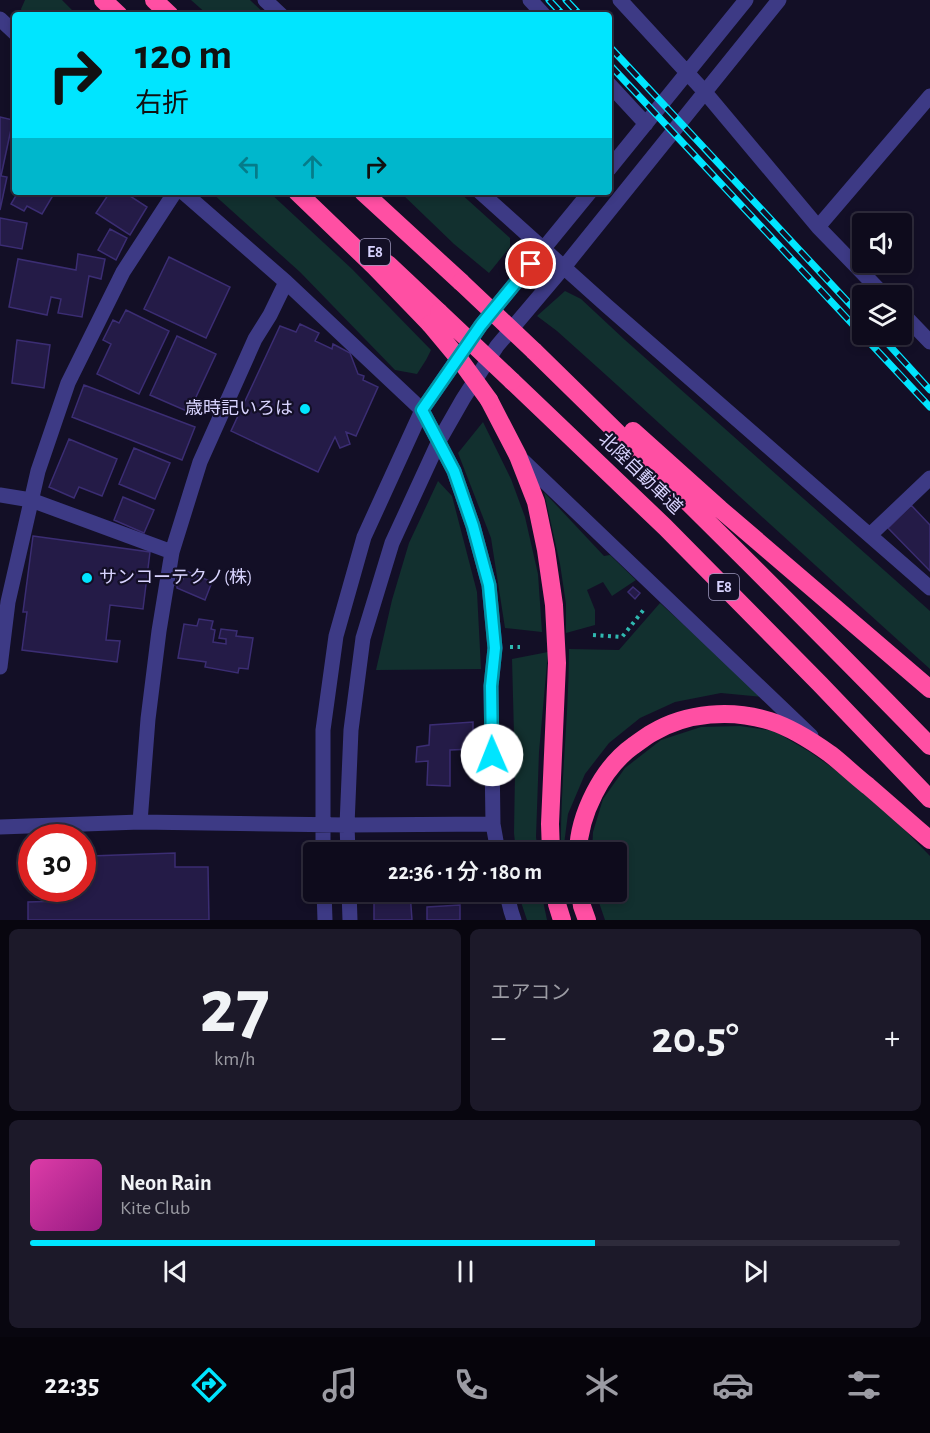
<!DOCTYPE html>
<html lang="ja">
<head>
<meta charset="utf-8">
<style>
  body { margin:0; font-family:"Alegreya Sans","Noto Sans JP",sans-serif; background:#1c1929; color:#f1f3f6; height:100vh; display:flex; flex-direction:column; font-size:22px; white-space:nowrap }
  * { box-sizing:border-box; margin:0 }
  p { font-size:20px; color:#9b9ba3 }
  .icon { flex:none; width:33px; height:33px; fill:none; stroke:currentColor; stroke-width:2; stroke-linecap:round; stroke-linejoin:round }
  .map { position:relative; height:920px; overflow:hidden }
  .side { display:flex; flex-direction:column; gap:9px; padding:9px; background:#08060f; flex:1 }
  .side>* { flex:none }
  .top-card { position:absolute; left:12px; top:12px; width:600px; height:183px; border-radius:6px; box-shadow:0 3px 9px #0003,0 0 0 2px #2e2b3b; background:#00e5ff; color:#111; overflow:hidden }
  .tools { position:absolute; left:852px; top:213px; display:grid; gap:12px }
  .tools a { display:grid; place-items:center; width:60px; height:60px; border-radius:6px; background:#0e0b1c; box-shadow:0 3px 9px #0003,0 0 0 2px #2e2b3b; font-size:30px }
  .speed { position:absolute; left:18px; top:824px; display:flex; gap:12px; font-size:30px; font-weight:700; text-align:center }
  .speed>* { display:grid; place-content:center; width:78px; height:78px; border-radius:50%; background:#0e0b1c; box-shadow:0 3px 9px #0003,0 0 0 2px #2e2b3b; line-height:1 }
  .speed .limit { border:9px solid #d22; background:#fff; color:#111 }
  .pin { position:absolute; display:grid; place-items:center; width:51px; height:51px; color:#fff; margin:-26px; border:3px solid #fff; border-radius:50%; box-shadow:0 2px 6px #0007 }
  .me { position:absolute; width:66px; margin:-33px; rotate:359deg; stroke-linejoin:round; filter:drop-shadow(0 0 4px #0008) }
  .turn { display:flex; align-items:center; gap:21px; height:126px; padding:0 24px; font-size:27px }
  .turn .icon { width:78px; height:78px; stroke-width:2.5 }
  .turn b { display:block; font-size:42px; line-height:51px }
  .lanes { display:flex; align-items:center; height:57px; padding:0 24px; background:#0003; justify-content:center; gap:30px; direction:ltr }
  .lanes .off { opacity:.35 }
  .big { font-size:45px; font-weight:600; line-height:1.1 }
  .side .card { flex:1; display:flex; flex-direction:column; justify-content:center; gap:9px; min-width:0; padding:0 21px; border-radius:9px; background:#1c1929 }
  .side .dial { align-items:center; gap:0 }
  .dial b { font-size:78px; line-height:1 }
  .song { display:flex; align-items:center; gap:18px }
  .cover { width:72px; height:72px; border-radius:9px; background:linear-gradient(135deg,hsl(320 70% 55%),hsl(310 70% 35%)) }
  .played { height:6px; border-radius:3px; background:linear-gradient(90deg,#00e5ff 65%,#2e2b3b 65%) }
  .keys { display:flex; justify-content:space-around; direction:ltr }
  .heat { display:flex; justify-content:space-between; align-items:center; font-size:33px; direction:ltr }
  .side .tiles { flex:1; display:grid; gap:9px; grid-template-columns:1fr 1fr }
  .card:last-child { grid-column:span 2 }
  .trip { position:absolute; left:303px; top:842px; width:324px; height:60px; border-radius:6px; background:#0e0b1c; box-shadow:0 3px 9px #0003,0 0 0 2px #2e2b3b; font-weight:600; line-height:60px; text-align:center }
  .dock { display:flex; height:96px; justify-content:space-around; align-items:center; background:#06040b; color:#9b9ba3 }
  .dock .icon { width:42px; height:42px }
  .dock .selected { color:#00e5ff }
  .dock b { font-size:27px; color:#f1f3f6 }
  .map>svg:first-child { display:block }
  .green { fill:#12302f }
  .building { fill:#241b47; stroke:#3b2d73; stroke-width:1.5 }
  .lines { fill:none; stroke-linecap:round; stroke-linejoin:round }
  .path { stroke:#2fb8b0; stroke-width:4; stroke-dasharray:3 4.5; stroke-linecap:butt }
  .minor { stroke:#3d3a85; stroke-width:15 }
  .highway { stroke:#ff4fa3; stroke-width:18 }
  .rail-casing { stroke:#00e5ff; stroke-width:7 }
  .rail { stroke:#130f26; stroke-width:4.5; stroke-dasharray:14; stroke-linecap:butt }
  .highway-bridge { stroke:#ff4fa3; stroke-width:18 }
  .route-casing { stroke:#0095a6; stroke-width:15 }
  .route { stroke:#00e5ff; stroke-width:10 }
  .poi-dot { fill:#00e5ff; stroke:#130f26; stroke-width:2 }
  .labels { text-anchor:middle; dominant-baseline:central; stroke-width:4.5; stroke-linejoin:round; paint-order:stroke }
  .shield { fill:#130f26; stroke:#9e99be; stroke-width:1.5 }
  .shield-label { font-size:16px; font-weight:bold; fill:#d9d4ff }
  .poi-label { font-size:18px; fill:#d9d4ff; stroke:#130f26; text-anchor:end }
  .street-label { font-size:18px; fill:#d9d4ff; stroke:#130f26 }
</style>
</head>
<body>
<div class="map">
<svg width="930" height="920" viewBox="0 0 930 920">
  <rect width="100%" height="100%" fill="#130f26"/>
  <!-- green -->
  <path class="green" d="M 25,0 L 62,0 L 77,15 L 23,15 L 21,9 Z
    M 191,0 L 250,0 L 266,15 L 208,15 Z
    M 211,192 L 269,192 L 352,269 L 431,350 L 426,360 L 417,374 L 395,370 L 300,272 Z
    M 400,192 L 459,192 L 510,238 L 510,247 L 489,273 L 454,244 Z
    M 565,291 L 581,299 L 625,340 L 930,611 L 930,669 C 805,557 682,443 557,331 L 537,316 Z
    M 483,422 L 511,479 L 525,517 L 538,574 L 542,632 L 505,628 L 491,538 L 458,453 Z
    M 438,481 L 452,496 L 477,592 L 481,669 L 376,670 L 392,600 L 409,543 Z
    M 544,492 L 604,556 L 610,555 L 636,580 L 612,596 L 603,582 L 587,590 L 595,610 L 595,625 L 566,633 L 566,604 L 560,564 Z
    M 660,603 L 763,697 L 721,693 L 675,702 L 640,718 L 609,743 L 585,774 L 568,814 L 563,852 L 561,852 C 560,784 569,717 569,649 L 619,650 Z
    M 548,652 L 539,752 L 536,837 L 538,852 L 516,852 L 514,833 L 515,772 L 512,659 Z
    M 740,726 L 774,731 L 810,752 L 840,773 L 898,823 L 930,856 L 930,920 L 605,920 L 595,891 L 616,891 L 616,852 L 592,852 L 593,832 L 603,799 L 625,768 L 661,740 L 701,727 Z
    M 519,891 L 541,891 L 547,920 L 527,920 L 520,899 Z"/>
  <!-- building -->
  <path class="building" d="M 0,117 L 13,120 L 1,176 L 7,177 L 0,210 Z
    M 18,192 L 55,192 L 42,214 L 27,206 L 24,211 L 11,204 Z
    M 110,192 L 124,192 L 147,207 L 130,235 L 96,213 Z
    M 0,218 L 27,223 L 22,249 L 0,245 Z
    M 110,229 L 127,238 L 116,260 L 98,250 Z
    M 78,254 L 105,259 L 101,279 L 89,276 L 82,317 L 58,313 L 61,299 L 51,297 L 47,315 L 9,307 L 18,259 L 76,270 Z
    M 169,257 L 230,287 L 206,338 L 144,309 Z
    M 126,310 L 169,331 L 139,394 L 97,374 L 111,344 L 103,340 L 113,320 L 119,323 Z
    M 300,324 L 319,333 L 315,341 L 332,349 L 333,344 L 350,353 L 358,374 L 364,376 L 363,380 L 378,387 L 356,436 L 346,432 L 350,444 L 340,448 L 335,437 L 318,472 L 231,431 L 280,326 L 296,332 Z
    M 177,336 L 216,354 L 189,412 L 150,395 Z
    M 17,340 L 50,345 L 44,388 L 12,383 Z
    M 84,385 L 195,427 L 182,460 L 72,417 Z
    M 69,439 L 117,459 L 102,496 L 79,487 L 74,498 L 49,487 Z
    M 134,448 L 170,463 L 155,499 L 119,484 Z
    M 123,497 L 154,510 L 144,533 L 114,520 Z
    M 911,505 L 930,525 L 930,571 L 888,528 Z
    M 33,536 L 150,552 L 143,609 L 110,605 L 106,640 L 120,641 L 117,662 L 22,650 L 27,612 L 23,612 Z
    M 186,571 L 212,582 L 205,600 L 177,588 L 177,586 L 175,585 L 178,576 L 183,579 Z
    M 633,587 L 640,593 L 635,599 L 628,592 Z
    M 199,619 L 213,621 L 211,629 L 215,630 L 213,642 L 226,644 L 226,639 L 219,638 L 221,629 L 237,631 L 236,636 L 253,638 L 248,669 L 239,668 L 238,673 L 205,667 L 206,662 L 178,658 L 184,624 L 197,626 Z
    M 473,722 L 473,749 L 450,750 L 450,786 L 427,785 L 428,761 L 416,762 L 417,747 L 429,745 L 430,725 Z
    M 175,853 L 175,867 L 208,867 L 209,920 L 28,920 L 28,902 L 62,901 L 62,888 L 82,888 L 82,869 L 90,869 L 90,856 Z
    M 410,892 L 412,920 L 374,920 L 374,894 Z
    M 460,905 L 460,920 L 427,920 L 427,907 Z"/>
  <g class="lines">
    <!-- path -->
    <path class="path" d="M 593,635 L 622,637 L 645,608
      M 510,647 L 520,647"/>
    <!-- minor -->
    <path class="minor" d="M 265,0 L 281,15
      M 530,0 L 544,15
      M 620,0 L 704,91 L 818,227 L 885,296
      M 0,19 L 15,33
      M 609,84 L 646,124
      M 609,169 L 746,0
      M 183,192 L 286,282 L 422,410 L 454,471 L 473,526 L 489,585 L 495,648 L 491,686 L 493,824 L 498,852
      M 480,192 L 607,306 L 930,588
      M 818,227 L 930,96
      M 902,313 L 930,342
      M 518,456 L 811,736
      M 0,495 L 31,500 L 172,552
      M 870,535 L 930,478
      M 0,667 L 8,602 L 38,471 L 68,383 L 123,272 L 175,192
      M 140,822 L 148,719 L 159,631 L 172,552 L 200,462 L 255,339 L 270,315 L 286,282
      M 0,827 L 140,822 L 347,825 L 493,824
      M 323,852 L 323,730 L 336,636 L 364,537 L 422,410 L 481,325 L 590,192
      M 348,852 L 347,825 L 351,730 L 363,638 L 392,543 L 439,441 L 463,399 L 497,346 L 564,267 L 779,0
      M 324,891 L 325,920
      M 349,891 L 350,920
      M 506,891 L 511,911 L 514,920"/>
    <!-- highway -->
    <path class="highway" d="M 103,0 L 119,15
      M 154,0 L 170,15
      M 297,192 L 375,267 L 430,324
      M 363,192 L 461,282
      M 388,264 L 439,312
      M 534,351 C 667,481 800,612 930,746
      M 512,381 L 665,527 L 820,684 L 930,799
      M 489,400 L 518,456 L 536,502 L 546,550 L 554,605 L 557,663 L 550,824 L 551,852
      M 633,431 L 720,509 L 930,689
      M 578,852 C 579,815 602,768 633,746 C 639,742 645,737 652,733 C 687,712 732,709 770,721 C 792,728 812,741 830,754 C 843,764 855,776 868,786 C 889,804 909,822 930,840
      M 555,891 L 557,904 L 562,920
      M 580,891 L 582,906 L 587,920"/>
    <!-- rail casing -->
    <g class="rail-casing">
      <path id="rail" d="M 549,0 L 563,15
        M 566,0 L 580,15
        M 609,46 L 862,317
        M 609,64 L 930,407
        M 879,334 L 930,390"/>
    </g>
    <!-- rail -->
    <use href="#rail" class="rail"/>
    <!-- highway-bridge -->
    <path class="highway-bridge" d="M 461,282 L 534,351
      M 439,312 L 512,381
      M 430,324 L 460,360 L 489,400"/>
  </g>
  <g class="lines">
    <!-- route casing -->
    <g class="route-casing">
      <path id="route" d="M 492,755 L 491,686 L 495,648 L 489,585 L 473,526 L 454,471 L 422,410 L 481,325 L 531,264"/>
    </g>
    <!-- route -->
    <use href="#route" class="route"/>
  </g>
  <!-- markers -->
  <g class="poi-dot">
    <circle cx="305" cy="409" r="6"/>
    <circle cx="87" cy="578" r="6"/>
  </g>
  <g class="labels">
    <!-- shield labels -->
    <g class="shield">
      <rect x="360" y="239" width="30" height="26" rx="4.5"/>
      <rect x="709" y="574" width="30" height="26" rx="4.5"/>
    </g>
    <g class="shield-label">
      <text x="375" y="252">E8</text>
      <text x="724" y="587">E8</text>
    </g>
    <!-- poi labels -->
    <g class="poi-label">
      <text x="293" y="409">歳時記いろは</text>
      <text x="99" y="578" text-anchor="start">サンコーテクノ(株)</text>
    </g>
    <!-- street labels -->
    <g class="street-label">
      <text transform="translate(640 474) rotate(44)">北陸自動車道</text>
    </g>
  </g>
</svg>
<div class="tools">
<a><svg class="icon" aria-label="sound" viewBox="0 0 24 24"><path d="M4 9h4l5-4v14l-5-4H4zM17 9q2 3 0 6"/></svg></a>
<a><svg class="icon" aria-label="layers" viewBox="0 0 24 24"><path d="M12 4l9 5-9 5-9-5zM3 14l9 5 9-5"/></svg></a>
</div>
<div class="speed"><div class="limit">30</div></div>
<div class="pin" style="left:531px;top:264px;background:#d93025"><svg class="icon" aria-label="arrive" viewBox="0 0 24 24"><path d="M6 21V4h12l-3 4 3 4H6"/></svg></div>
<svg class="me" style="left:492px;top:755px" viewBox="-20 -20 40 40"><circle r="19" fill="#fff"/><path d="M0-13L10 11 0 6-10 11z" fill="#00e5ff"/></svg>
<div class="trip">22:36 · 1 分 · 180 m</div>
<div class="top-card">
<div class="turn"><svg class="icon" aria-label="right" viewBox="0 0 24 24"><path d="M7 20v-9h11M14 6l5 5-5 5"/></svg><div><b>120 m</b>右折</div></div>
<div class="lanes"><svg class="icon off" aria-label="left" viewBox="0 0 24 24"><path d="M17 20v-9H6M10 6l-5 5 5 5"/></svg><svg class="icon off" aria-label="ahead" viewBox="0 0 24 24"><path d="M12 20V5M6 11l6-6 6 6"/></svg><svg class="icon" aria-label="right" viewBox="0 0 24 24"><path d="M7 20v-9h11M14 6l5 5-5 5"/></svg></div>
</div>
</div>
<section class="side">
<div class="tiles">
<div class="card dial"><b>27</b><p>km/h</p></div>
<div class="card"><p>エアコン</p>
<div class="heat"><a>−</a><b class="big">20.5°</b><a>+</a></div>
</div>
<div class="card">
<div class="song"><i class="cover"></i><div><b>Neon Rain</b><p>Kite Club</p></div></div>
<div class="played"></div>
<div class="keys"><svg class="icon" aria-label="previous" viewBox="0 0 24 24"><path d="M18 5L8 12l10 7zM5 5v14"/></svg><svg class="icon" aria-label="pause" viewBox="0 0 24 24"><path d="M8 5v14M16 5v14"/></svg><svg class="icon" aria-label="next" viewBox="0 0 24 24"><path d="M6 5l10 7-10 7zM19 5v14"/></svg></div>
</div>
</div>
</section>
<nav class="dock">
<b>22:35</b>
<svg class="icon selected" aria-label="directions" viewBox="0 0 24 24"><path d="M12 3l9 9-9 9-9-9zM9 14v-3h6M13 9l2 2-2 2"/></svg>
<svg class="icon" aria-label="music" viewBox="0 0 24 24"><path d="M9 18V5l10-2v13"/><circle cx="6" cy="18" r="3"/><circle cx="16" cy="16" r="3"/></svg>
<svg class="icon" aria-label="phone" viewBox="0 0 24 24"><path d="M5 4h4l2 5-3 2q2 4 5 5l2-3 5 2v4C11 20 4 13 5 4z"/></svg>
<svg class="icon" aria-label="climate" viewBox="0 0 24 24"><path d="M12 3v18M4 7l16 10M4 17L20 7"/></svg>
<svg class="icon" aria-label="car" viewBox="0 0 24 24"><path d="M5 17H2v-5l4-1 3-4h7l3 4 3 1v5h-3M9 17h6M6 11h13"/><circle cx="7" cy="17" r="2"/><circle cx="17" cy="17" r="2"/></svg>
<svg class="icon" aria-label="filters" viewBox="0 0 24 24"><path d="M4 7h16M4 17h16"/><circle cx="9" cy="7" r="2"/><circle cx="15" cy="17" r="2"/></svg>
</nav>
</body>
</html>
